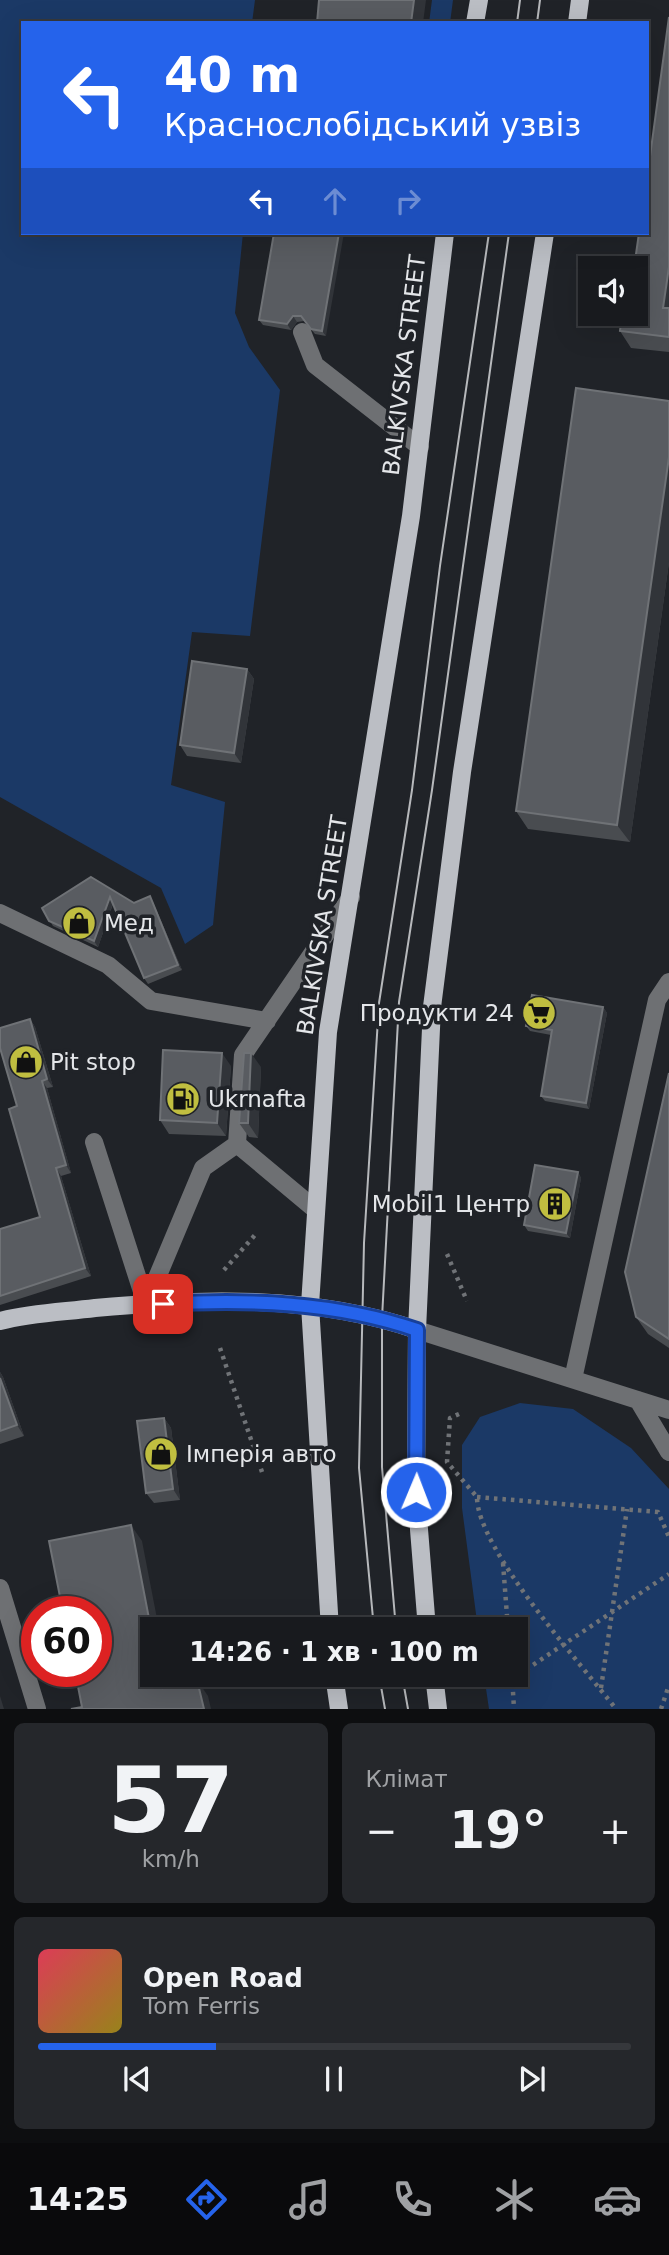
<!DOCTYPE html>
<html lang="uk">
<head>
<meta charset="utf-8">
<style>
  body { margin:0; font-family:"DejaVu Sans",sans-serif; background:#25272b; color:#f1f3f6; height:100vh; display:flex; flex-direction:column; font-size:26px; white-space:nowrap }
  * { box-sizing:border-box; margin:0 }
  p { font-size:23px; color:#9fa1a4 }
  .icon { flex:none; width:38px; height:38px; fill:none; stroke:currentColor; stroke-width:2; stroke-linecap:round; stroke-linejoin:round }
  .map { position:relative; height:1709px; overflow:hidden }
  .side { display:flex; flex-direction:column; gap:14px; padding:14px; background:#0d0e10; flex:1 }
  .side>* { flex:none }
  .hud { position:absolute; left:21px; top:21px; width:628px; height:214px; border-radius:0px; box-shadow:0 7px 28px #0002,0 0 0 2px #36383c; background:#2563eb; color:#fff; overflow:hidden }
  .buttons { position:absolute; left:578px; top:256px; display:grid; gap:14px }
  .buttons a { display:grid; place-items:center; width:70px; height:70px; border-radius:0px; background:#181a1e; box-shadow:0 7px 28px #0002,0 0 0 2px #36383c; font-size:35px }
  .speed { position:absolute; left:21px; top:1596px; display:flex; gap:14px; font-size:35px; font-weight:700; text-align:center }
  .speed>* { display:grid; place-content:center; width:91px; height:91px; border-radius:50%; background:#181a1e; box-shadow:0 7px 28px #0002,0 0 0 2px #36383c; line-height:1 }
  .speed .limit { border:10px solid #d22; background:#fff; color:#111 }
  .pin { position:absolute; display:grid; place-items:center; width:60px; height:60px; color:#fff; margin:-30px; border-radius:14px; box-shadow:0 4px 10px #0006 }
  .me { position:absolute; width:77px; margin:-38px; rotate:1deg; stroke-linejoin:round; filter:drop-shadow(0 0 5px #0008) }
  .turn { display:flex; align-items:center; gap:24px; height:147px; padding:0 28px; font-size:32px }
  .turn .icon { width:91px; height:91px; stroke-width:2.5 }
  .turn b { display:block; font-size:49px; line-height:60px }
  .lanes { display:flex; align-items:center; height:66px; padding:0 28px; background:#0003; justify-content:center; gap:35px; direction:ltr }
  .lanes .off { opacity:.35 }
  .big { font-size:52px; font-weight:700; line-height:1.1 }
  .side .card { flex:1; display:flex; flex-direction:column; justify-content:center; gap:10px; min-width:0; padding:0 24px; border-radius:10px; background:#25272b }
  .side .dial { align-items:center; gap:0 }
  .dial b { font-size:91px; line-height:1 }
  .song { display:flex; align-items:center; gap:21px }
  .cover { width:84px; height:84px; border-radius:10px; background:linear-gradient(135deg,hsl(350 70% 55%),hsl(50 70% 35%)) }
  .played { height:7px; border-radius:4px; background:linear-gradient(90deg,#2563eb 30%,#36383c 30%) }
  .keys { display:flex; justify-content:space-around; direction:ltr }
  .heat { display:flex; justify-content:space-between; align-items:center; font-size:38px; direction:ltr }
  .side .tiles { flex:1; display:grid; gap:14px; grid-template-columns:1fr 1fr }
  .card:last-child { grid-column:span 2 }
  .trip { position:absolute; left:140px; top:1617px; width:388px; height:70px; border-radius:0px; background:#181a1e; box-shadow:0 7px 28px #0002,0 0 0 2px #36383c; font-weight:700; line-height:70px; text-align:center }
  .tab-bar { display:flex; height:112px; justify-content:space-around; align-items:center; background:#0a0a0c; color:#9fa1a4 }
  .tab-bar .icon { width:49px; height:49px }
  .tab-bar .current { color:#2563eb }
  .tab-bar b { font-size:32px; color:#f1f3f6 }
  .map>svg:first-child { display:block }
  .green { fill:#1b3966 }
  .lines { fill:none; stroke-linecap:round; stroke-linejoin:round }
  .path { stroke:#707377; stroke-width:4.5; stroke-dasharray:3.5 5; stroke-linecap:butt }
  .minor { stroke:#6e7073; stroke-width:18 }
  .major { stroke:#bbbec4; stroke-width:18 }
  .tram { stroke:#b7b9bc; stroke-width:2 }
  .wall { fill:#494c50 }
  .shaded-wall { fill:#313439 }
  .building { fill:#595c61; stroke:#6f7276; stroke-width:2 }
  .route-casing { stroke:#184099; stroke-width:18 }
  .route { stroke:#2563eb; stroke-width:12 }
  .labels { text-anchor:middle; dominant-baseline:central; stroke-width:7; stroke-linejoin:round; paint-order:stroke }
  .street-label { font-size:23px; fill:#e4e6e9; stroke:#202328 }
  .poi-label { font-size:23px; fill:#e4e6e9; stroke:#202328; text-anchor:start }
</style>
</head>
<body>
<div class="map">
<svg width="669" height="1709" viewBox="0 0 669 1709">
  <rect width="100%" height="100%" fill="#202328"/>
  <!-- green -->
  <path class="green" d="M 0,0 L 255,0 L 252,23 L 23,23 L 23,233 L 243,233 L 235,313 L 249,347 L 280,390 L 250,636 L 192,632 L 171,785 L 225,802 L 213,925 L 185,944 L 161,888 L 0,797 Z
    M 432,0 L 453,0 L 450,23 L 429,23 Z
    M 520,1403 L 573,1409 L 631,1448 L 669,1489 L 669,1709 L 489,1709 L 484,1675 L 516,1675 L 516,1629 L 478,1629 L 462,1508 L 462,1445 L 480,1417 Z"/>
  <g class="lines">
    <!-- path -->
    <path class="path" d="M 447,1254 L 467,1301
      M 224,1270 L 255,1235
      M 220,1348 L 263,1475
      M 459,1414 L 450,1418 L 447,1462 L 477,1497 C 477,1549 582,1665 616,1709
      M 477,1497 L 658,1512 L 669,1537
      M 503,1563 L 508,1629
      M 512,1675 L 514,1709
      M 512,1679 L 669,1574
      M 601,1688 L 627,1509
      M 661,1709 L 669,1685"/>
    <!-- minor -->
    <path class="minor" d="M 302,332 L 315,365 L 420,447
      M 0,913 L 108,965 L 151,1001 L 267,1021
      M 94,1142 L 146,1304
      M 316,1210 L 237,1144 L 243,1055 L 351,897
      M 146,1304 L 203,1168 L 237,1144
      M 417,1330 L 669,1410
      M 573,1379 L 657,1000 L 669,982
      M 638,1400 L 669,1452
      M 0,1588 L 37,1709"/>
    <!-- major -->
    <path class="major" d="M 475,23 L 479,0
      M 577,23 L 580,0
      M 0,1321 C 31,1313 63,1312 95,1308 C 202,1298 315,1295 417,1330
      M 330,1629 L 310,1305 L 328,1032 L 411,516 L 445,233
      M 427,1629 L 416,1492 L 417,1330 L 432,1007 L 462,772 L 545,233
      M 334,1675 L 339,1709
      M 434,1675 L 438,1709"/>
    <!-- tram -->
    <path class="tram" d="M 517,23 L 520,0
      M 537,23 L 540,0
      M 374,1629 L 359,1468 L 364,1243 L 379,1003 L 412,790 L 440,566 L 489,233
      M 396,1629 L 382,1467 L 382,1318 L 399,1002 L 432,790 L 509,233
      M 379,1675 L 385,1709
      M 402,1675 L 408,1709"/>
  </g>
  <!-- wall -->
  <path class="wall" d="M 669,17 L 669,352 L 631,348 L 620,331 L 635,313 Z
    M 274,233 L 326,336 L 315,334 L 304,321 L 297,322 L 291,330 L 263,325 L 259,320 Z
    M 669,401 L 669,562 L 630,842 L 528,829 L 516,811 Z
    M 247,669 L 254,679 L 241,763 L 187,756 L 180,745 Z
    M 153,902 L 182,970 L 148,984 L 144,978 L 113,904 L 98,947 L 53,926 L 42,908 Z
    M 603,1007 L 607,1013 L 589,1109 L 545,1101 L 541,1096 L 551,1035 L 530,1031 L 526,1026 Z
    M 30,1019 L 35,1027 L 53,1087 L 47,1088 L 71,1173 L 61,1176 L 91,1276 L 0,1305 L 0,1229 L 40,1217 L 17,1106 Z
    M 231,1066 L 226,1136 L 169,1134 L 160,1120 Z
    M 261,1067 L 258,1138 L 249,1137 L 239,1123 Z
    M 669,1073 L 669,1348 L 648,1334 L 636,1317 Z
    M 578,1172 L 581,1178 L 570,1238 L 528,1231 L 524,1225 Z
    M 0,1372 L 3,1377 L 24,1436 L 0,1444 Z
    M 164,1418 L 171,1428 L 180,1500 L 154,1503 L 146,1493 Z"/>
  <!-- shaded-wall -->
  <path class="shaded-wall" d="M 414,0 L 426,0 L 423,23 L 411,23 Z
    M 339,233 L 344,233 L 326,336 L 322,331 Z
    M 669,267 L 669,316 L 663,308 Z
    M 293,316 L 297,322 L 291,330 L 287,324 Z
    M 669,457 L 669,562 L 630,842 L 617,825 Z
    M 247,669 L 254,679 L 241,763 L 234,753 Z
    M 150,896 L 153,902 L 182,970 L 178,965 Z
    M 110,897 L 113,903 L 98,947 L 94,941 Z
    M 603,1007 L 607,1013 L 589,1109 L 586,1103 Z
    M 30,1019 L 35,1027 L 53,1087 L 47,1079 Z
    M 222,1053 L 231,1066 L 226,1136 L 217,1123 Z
    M 251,1053 L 261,1067 L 258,1138 L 248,1123 Z
    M 42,1081 L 47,1088 L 71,1173 L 66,1165 Z
    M 56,1168 L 61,1176 L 91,1276 L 85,1268 Z
    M 578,1172 L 581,1178 L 570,1238 L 566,1233 Z
    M 0,1372 L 3,1377 L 24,1436 L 17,1425 L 0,1378 Z
    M 164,1418 L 171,1428 L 180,1500 L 173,1489 Z
    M 131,1525 L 142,1541 L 159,1629 L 152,1629 L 152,1634 Z
    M 160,1675 L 168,1675 L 174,1704 L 163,1688 Z
    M 197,1680 L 208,1696 L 211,1709 L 204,1709 Z
    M 0,1696 L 4,1709 L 0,1709 Z"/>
  <!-- building -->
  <path class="building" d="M 319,0 L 414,0 L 411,23 L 317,23 Z
    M 669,17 L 669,267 L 663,308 L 669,308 L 669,337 L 620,331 L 622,313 L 635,313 L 635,268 L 634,268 L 639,233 L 648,233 L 648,171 Z
    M 274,233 L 339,233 L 322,331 L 311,329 L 301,316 L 293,316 L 287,324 L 259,320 Z
    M 576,388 L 669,401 L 669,457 L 617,825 L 516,811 Z
    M 192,661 L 247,669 L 234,753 L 180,745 Z
    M 91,877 L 134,903 L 150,896 L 178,965 L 144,978 L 110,897 L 94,941 L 49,921 L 42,908 Z
    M 532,995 L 603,1007 L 586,1103 L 541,1096 L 552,1030 L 526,1026 Z
    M 30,1019 L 47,1079 L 42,1081 L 66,1165 L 56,1168 L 85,1268 L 0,1296 L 0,1229 L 40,1217 L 9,1109 L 17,1106 L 0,1048 L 0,1028 Z
    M 163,1050 L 222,1053 L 217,1123 L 160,1120 Z
    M 244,1053 L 251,1053 L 248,1123 L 239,1123 Z
    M 669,1073 L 669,1339 L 636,1317 L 625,1272 Z
    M 535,1165 L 578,1172 L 566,1233 L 524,1225 Z
    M 0,1378 L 17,1425 L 0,1431 Z
    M 164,1418 L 173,1489 L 146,1493 L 137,1421 Z
    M 131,1525 L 152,1634 L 152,1675 L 160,1675 L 163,1688 L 197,1680 L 204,1709 L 71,1709 L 82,1707 L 75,1671 L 96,1671 L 96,1612 L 63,1612 L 49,1541 Z"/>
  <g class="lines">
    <!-- route casing -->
    <g class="route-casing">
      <path id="route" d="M 163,1304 C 248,1299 335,1302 417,1330 L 416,1492"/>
    </g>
    <!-- route -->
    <use href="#route" class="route"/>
  </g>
  <!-- icons -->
  <defs>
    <g id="shop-disc" transform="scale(1.75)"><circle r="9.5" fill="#c0be40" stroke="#202328"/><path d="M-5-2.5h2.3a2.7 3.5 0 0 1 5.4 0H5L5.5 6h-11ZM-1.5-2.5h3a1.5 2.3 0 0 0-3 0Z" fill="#111"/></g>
    <g id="supermarket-disc" transform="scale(1.75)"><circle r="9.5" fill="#c0be40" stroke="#202328"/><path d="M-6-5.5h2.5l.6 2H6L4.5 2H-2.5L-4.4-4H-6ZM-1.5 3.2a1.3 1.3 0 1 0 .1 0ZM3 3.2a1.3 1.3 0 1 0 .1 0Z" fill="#111"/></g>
    <g id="fuel-disc" transform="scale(1.75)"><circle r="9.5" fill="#c0be40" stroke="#202328"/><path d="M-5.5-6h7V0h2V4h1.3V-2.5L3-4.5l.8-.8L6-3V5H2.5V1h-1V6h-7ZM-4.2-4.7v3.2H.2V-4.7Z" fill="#111"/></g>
    <g id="building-disc" transform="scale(1.75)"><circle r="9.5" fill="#c0be40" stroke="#202328"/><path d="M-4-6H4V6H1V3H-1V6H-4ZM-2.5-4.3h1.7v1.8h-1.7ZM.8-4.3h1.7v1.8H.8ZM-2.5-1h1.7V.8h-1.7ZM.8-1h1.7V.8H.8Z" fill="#111"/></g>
  </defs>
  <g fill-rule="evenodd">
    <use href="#shop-disc" x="79" y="923"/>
    <use href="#supermarket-disc" x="539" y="1013"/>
    <use href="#shop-disc" x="26" y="1062"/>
    <use href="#fuel-disc" x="183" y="1099"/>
    <use href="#building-disc" x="555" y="1204"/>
    <use href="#shop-disc" x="161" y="1454"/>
  </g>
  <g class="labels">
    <!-- street labels -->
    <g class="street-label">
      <text transform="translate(404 365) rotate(-83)">BALKIVSKA STREET</text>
      <text transform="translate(322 925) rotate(-81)">BALKIVSKA STREET</text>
    </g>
    <!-- poi labels -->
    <g class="poi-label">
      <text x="104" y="923">Мед</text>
      <text x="514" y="1013" text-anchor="end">Продукти 24</text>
      <text x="50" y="1062">Pit stop</text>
      <text x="208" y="1099">Ukrnafta</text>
      <text x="530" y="1204" text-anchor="end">Mobil1 Центр</text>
      <text x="186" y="1454">Імперія авто</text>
    </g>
  </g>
</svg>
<div class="buttons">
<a><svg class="icon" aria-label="sound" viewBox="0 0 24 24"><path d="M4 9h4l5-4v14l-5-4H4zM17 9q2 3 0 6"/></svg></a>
</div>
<div class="speed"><div class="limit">60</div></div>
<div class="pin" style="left:163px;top:1304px;background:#d93025"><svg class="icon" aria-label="arrive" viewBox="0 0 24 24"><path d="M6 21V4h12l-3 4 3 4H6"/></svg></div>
<svg class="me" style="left:416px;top:1492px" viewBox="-20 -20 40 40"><circle r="17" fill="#2563eb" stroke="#fff" stroke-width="3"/><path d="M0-11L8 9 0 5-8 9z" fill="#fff"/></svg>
<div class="trip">14:26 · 1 хв · 100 m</div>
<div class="hud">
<div class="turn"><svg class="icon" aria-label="left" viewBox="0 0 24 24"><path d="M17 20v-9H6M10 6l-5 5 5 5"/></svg><div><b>40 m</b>Краснослобідський узвіз</div></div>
<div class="lanes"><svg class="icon" aria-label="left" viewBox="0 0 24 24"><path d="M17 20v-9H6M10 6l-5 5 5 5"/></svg><svg class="icon off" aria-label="ahead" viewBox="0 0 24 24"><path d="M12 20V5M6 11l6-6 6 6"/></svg><svg class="icon off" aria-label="right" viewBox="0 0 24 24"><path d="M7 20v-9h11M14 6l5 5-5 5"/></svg></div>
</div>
</div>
<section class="side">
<div class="tiles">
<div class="card dial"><b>57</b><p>km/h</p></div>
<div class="card"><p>Клімат</p>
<div class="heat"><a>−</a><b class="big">19°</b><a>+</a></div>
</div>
<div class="card">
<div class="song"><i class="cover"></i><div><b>Open Road</b><p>Tom Ferris</p></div></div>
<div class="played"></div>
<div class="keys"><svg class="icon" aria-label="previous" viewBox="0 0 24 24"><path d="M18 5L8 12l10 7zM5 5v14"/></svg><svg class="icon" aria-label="pause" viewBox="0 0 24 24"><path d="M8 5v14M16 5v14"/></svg><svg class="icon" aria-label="next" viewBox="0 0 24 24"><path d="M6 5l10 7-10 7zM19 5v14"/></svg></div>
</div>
</div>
</section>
<nav class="tab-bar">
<b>14:25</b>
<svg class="icon current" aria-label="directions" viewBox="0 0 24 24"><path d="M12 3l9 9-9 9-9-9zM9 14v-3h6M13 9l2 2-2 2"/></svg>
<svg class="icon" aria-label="music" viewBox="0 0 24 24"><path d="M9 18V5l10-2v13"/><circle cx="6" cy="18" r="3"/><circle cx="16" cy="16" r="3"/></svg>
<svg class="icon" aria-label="phone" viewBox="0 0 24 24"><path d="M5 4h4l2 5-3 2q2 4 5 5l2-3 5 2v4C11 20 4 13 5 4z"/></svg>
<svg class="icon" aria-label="climate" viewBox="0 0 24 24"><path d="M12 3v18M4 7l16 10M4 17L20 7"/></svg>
<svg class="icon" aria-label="car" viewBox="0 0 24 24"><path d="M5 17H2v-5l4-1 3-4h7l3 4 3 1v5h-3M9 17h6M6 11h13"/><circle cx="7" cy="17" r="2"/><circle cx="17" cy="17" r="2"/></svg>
</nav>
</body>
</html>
